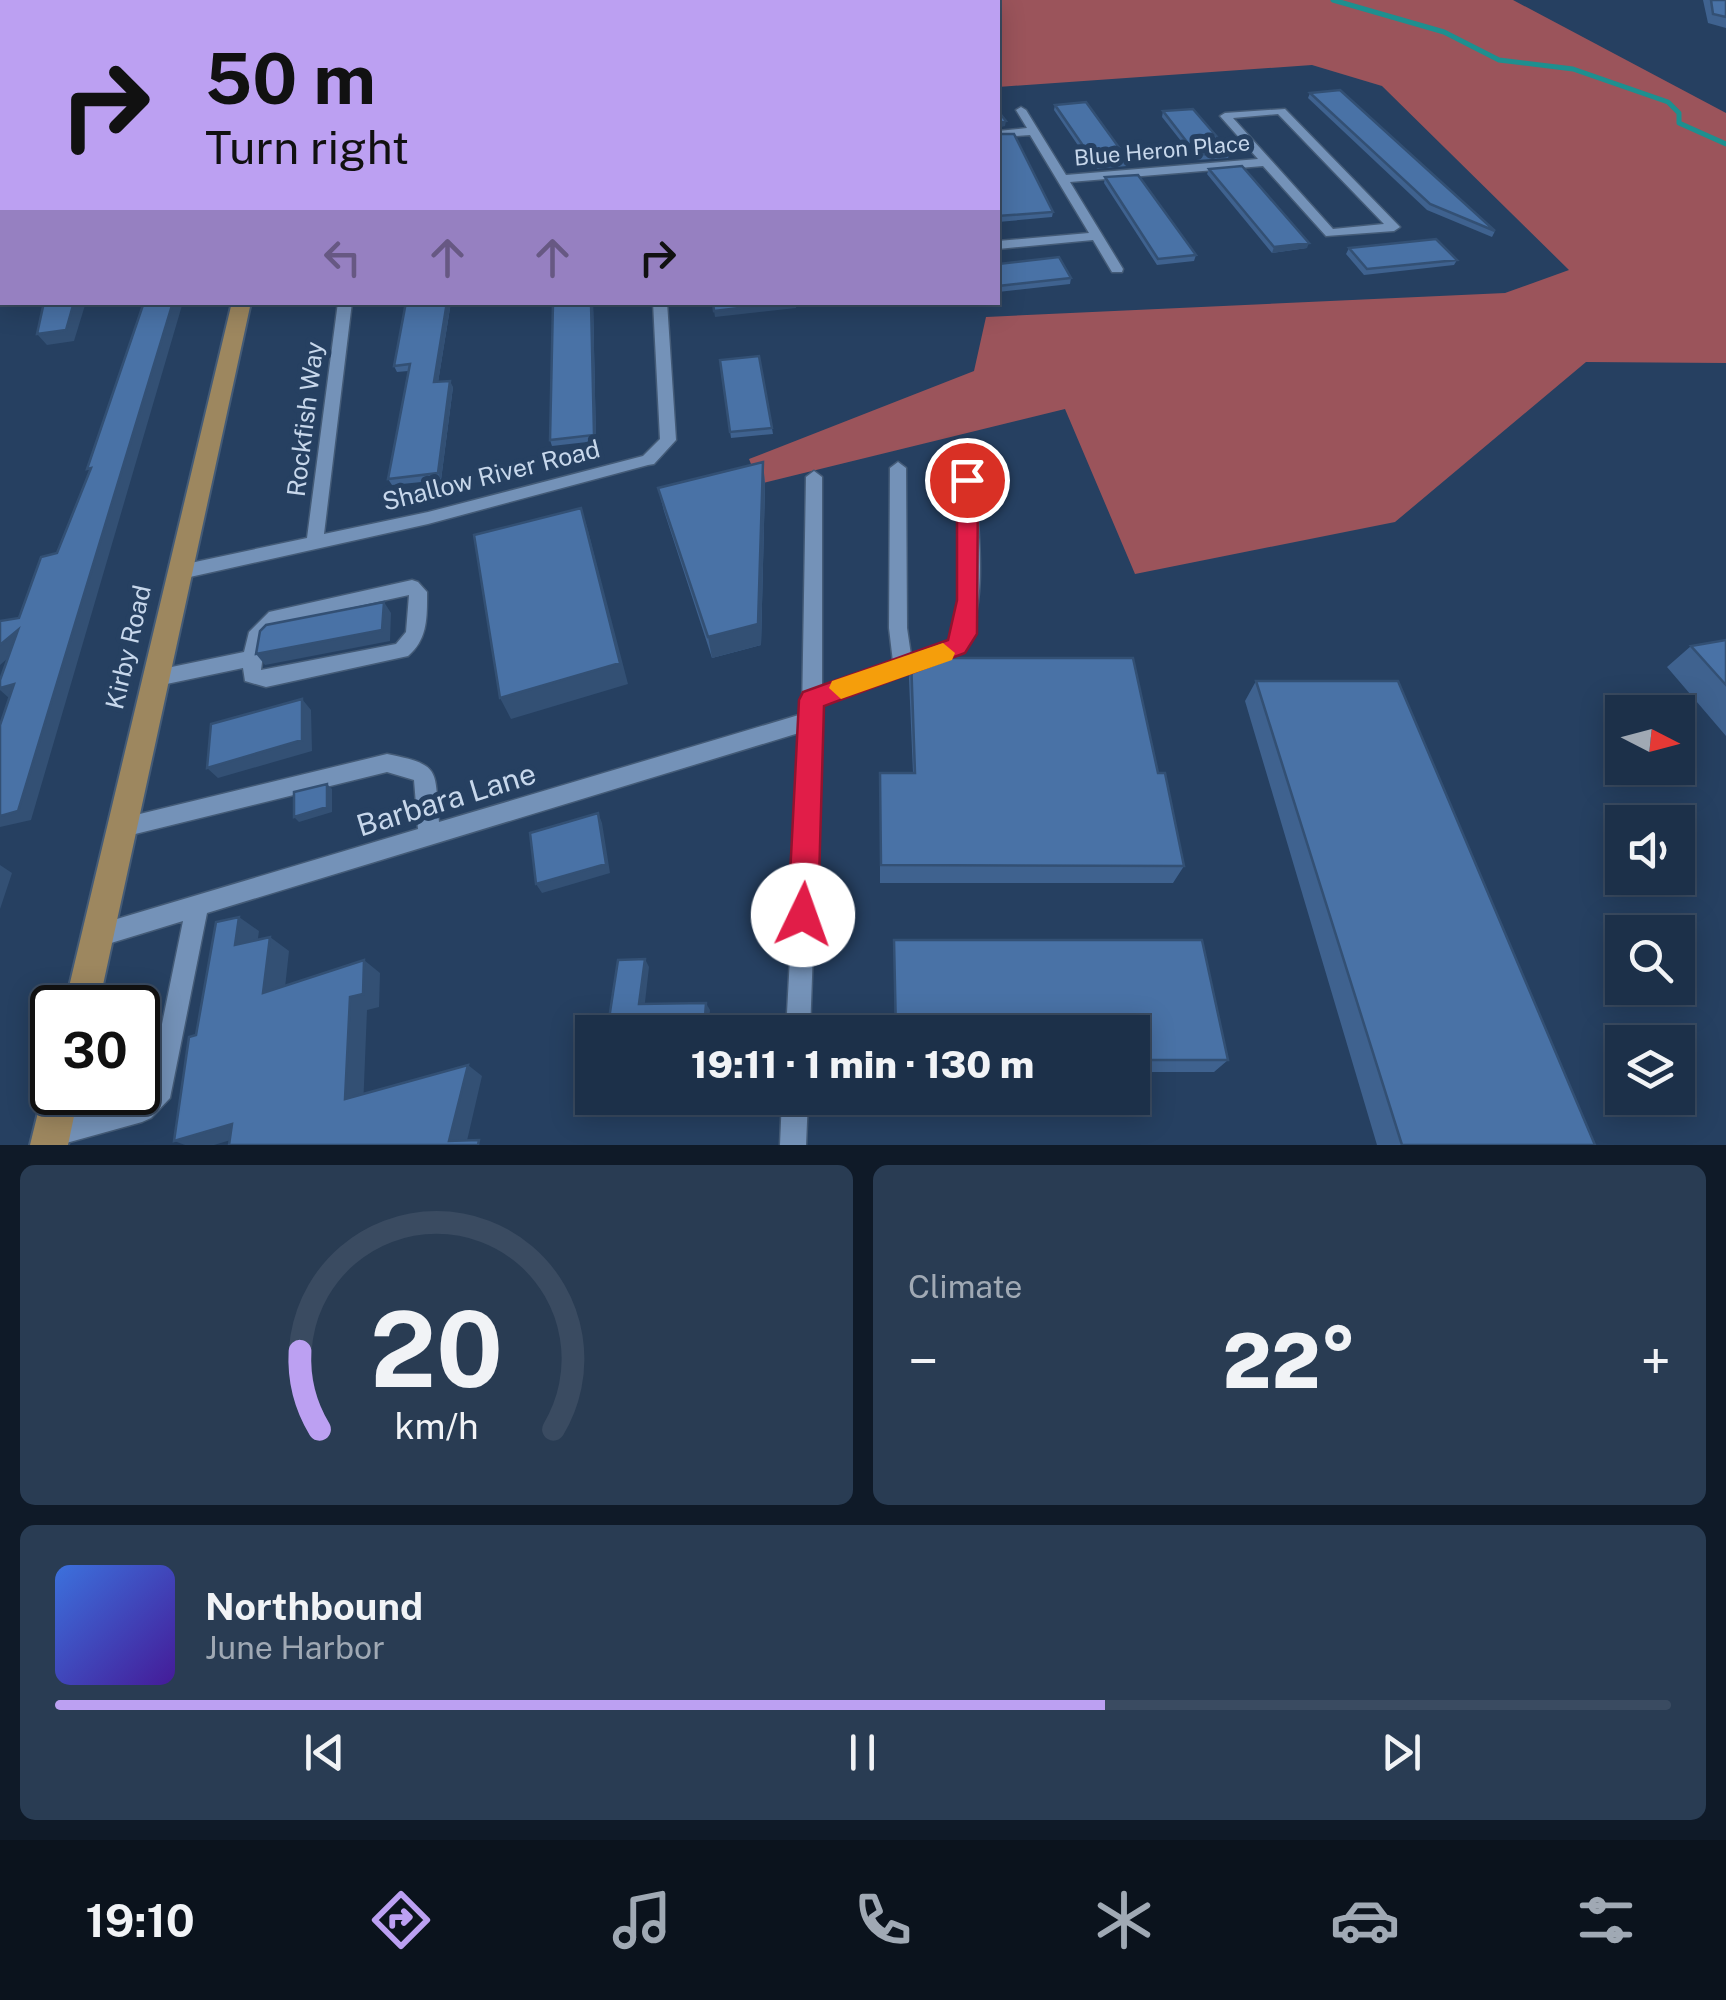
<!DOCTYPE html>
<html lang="en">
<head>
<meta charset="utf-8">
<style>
  body { margin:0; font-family:"Public Sans",sans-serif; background:#293c53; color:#f1f3f6; height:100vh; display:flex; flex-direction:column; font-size:38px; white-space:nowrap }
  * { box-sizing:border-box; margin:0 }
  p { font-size:32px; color:#a0a9b4 }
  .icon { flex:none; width:55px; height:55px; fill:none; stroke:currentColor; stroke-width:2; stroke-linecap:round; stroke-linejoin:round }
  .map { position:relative; height:1145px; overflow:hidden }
  .drawer { display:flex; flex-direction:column; gap:20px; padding:20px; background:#0f1a28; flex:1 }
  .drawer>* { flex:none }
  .hud { position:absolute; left:0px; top:0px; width:1000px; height:305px; box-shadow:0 5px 25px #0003,0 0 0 2px #3a4b61; background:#bca0f2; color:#111; overflow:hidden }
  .needle { width:65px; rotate:96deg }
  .controls { position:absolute; left:1605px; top:695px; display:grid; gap:20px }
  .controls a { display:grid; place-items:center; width:90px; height:90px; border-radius:0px; background:#1c3049; box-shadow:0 5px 25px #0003,0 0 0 2px #3a4b61; font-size:50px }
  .speed { position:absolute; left:30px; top:985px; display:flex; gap:20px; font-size:50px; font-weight:700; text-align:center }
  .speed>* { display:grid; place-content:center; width:130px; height:130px; border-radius:50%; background:#1c3049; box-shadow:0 5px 25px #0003,0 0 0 2px #3a4b61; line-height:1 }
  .speed .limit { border:5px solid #111; border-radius:15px; background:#fff; color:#111 }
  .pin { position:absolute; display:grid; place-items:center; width:85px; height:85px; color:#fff; margin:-42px; border:5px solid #fff; border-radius:50%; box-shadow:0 2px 10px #0007 }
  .me { position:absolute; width:110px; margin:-55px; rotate:3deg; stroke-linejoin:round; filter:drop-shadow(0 0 8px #0008) }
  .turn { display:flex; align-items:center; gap:35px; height:210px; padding:0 40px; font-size:45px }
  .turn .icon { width:130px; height:130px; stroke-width:2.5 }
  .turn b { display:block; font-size:70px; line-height:85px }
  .lanes { display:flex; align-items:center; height:95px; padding:0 40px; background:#0003; justify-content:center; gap:50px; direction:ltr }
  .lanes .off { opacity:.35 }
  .big { font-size:75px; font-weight:800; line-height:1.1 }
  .drawer .card { flex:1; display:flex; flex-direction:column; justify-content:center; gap:15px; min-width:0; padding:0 35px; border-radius:15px; background:#293c53 }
  .drawer .dial { align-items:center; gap:0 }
  .dial svg { height:260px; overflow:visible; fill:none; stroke:#3a4b61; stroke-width:7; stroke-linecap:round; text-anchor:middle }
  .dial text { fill:#f1f3f6; stroke:none }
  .song { display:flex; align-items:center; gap:30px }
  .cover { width:120px; height:120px; border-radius:15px; background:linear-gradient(135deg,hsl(220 70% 55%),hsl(260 70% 35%)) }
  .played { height:10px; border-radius:5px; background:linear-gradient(90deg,#bca0f2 65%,#3a4b61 65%) }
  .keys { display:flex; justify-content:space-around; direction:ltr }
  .heat { display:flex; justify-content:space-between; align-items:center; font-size:55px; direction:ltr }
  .drawer .tiles { flex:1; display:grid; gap:20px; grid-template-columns:1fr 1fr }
  .card:last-child { grid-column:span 2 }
  .trip { position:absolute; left:575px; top:1015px; width:575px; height:100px; border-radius:0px; background:#1c3049; box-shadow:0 5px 25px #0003,0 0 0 2px #3a4b61; font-weight:800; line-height:100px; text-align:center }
  .dock { display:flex; height:160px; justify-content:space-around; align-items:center; background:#0b131d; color:#a0a9b4 }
  .dock .icon { width:70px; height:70px }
  .dock .current { color:#bca0f2 }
  .dock b { font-size:45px; color:#f1f3f6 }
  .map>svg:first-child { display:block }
  .forest { fill:#9b545b }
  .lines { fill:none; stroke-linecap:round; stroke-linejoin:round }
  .stream { stroke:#1e8f8f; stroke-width:5 }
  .minor-casing { stroke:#445b77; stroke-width:3 }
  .major-casing { stroke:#445b77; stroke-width:4 }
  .minor { fill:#7492b8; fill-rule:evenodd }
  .major { fill:#9d875f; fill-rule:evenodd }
  .wall { fill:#3f628f }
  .shaded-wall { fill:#335074 }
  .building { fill:#4972a6; stroke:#335074; stroke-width:2.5 }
  .route { fill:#e11d48; stroke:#92132f; stroke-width:2.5 }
  .slow { fill:#f59e0b }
  .labels { text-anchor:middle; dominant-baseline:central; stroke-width:10; stroke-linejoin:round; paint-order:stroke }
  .far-street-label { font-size:22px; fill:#c7d7eb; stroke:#264061 }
  .street-label { font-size:25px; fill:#c7d7eb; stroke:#264061 }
  .near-street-label { font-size:30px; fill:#c7d7eb; stroke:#264061 }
</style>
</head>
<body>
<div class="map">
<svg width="1726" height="1145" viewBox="0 0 1726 1145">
  <rect width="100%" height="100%" fill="#264061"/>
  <!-- forest -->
  <path class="forest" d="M 911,0 L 1513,0 L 1726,113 L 1726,363 L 1586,362 L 1395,522 L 1135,574 L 1065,409 L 759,484 L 749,459 L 974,371 L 986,317 L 1505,293 L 1569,270 L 1382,86 L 1312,65 L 998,87 L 998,2 Z"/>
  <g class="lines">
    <!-- stream -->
    <path class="stream" d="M 1333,0 L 1444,32 L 1499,60 L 1573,69 L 1668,102 L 1679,113 L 1679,123 L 1726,144"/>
    <!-- minor casing -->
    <g class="minor-casing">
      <path id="minor" d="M 0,15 L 2,16 L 2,22 L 0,21 Z
        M 1021,107 L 1026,110 L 1066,175 L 1258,159 L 1220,116 L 1225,113 L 1285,109 L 1400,227 L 1394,231 L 1326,236 L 1263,166 L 1070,182 L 1123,269 L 1122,272 L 1112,272 L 1093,240 L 998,249 L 998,241 L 1089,233 L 1030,135 L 998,137 L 998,131 L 1027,128 L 1016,110 ZM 1278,114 L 1384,224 L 1333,229 L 1233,118 Z
        M 2,205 L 2,213 L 0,214 L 0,206 Z
        M 338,302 L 352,302 L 324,534 L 428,512 L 643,456 L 660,439 L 653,302 L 667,302 L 676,440 L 654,464 L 648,465 L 428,524 L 181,579 L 175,577 L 172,572 L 175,567 L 181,565 L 307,538 Z
        M 898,462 L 906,468 L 907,628 L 911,655 L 950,641 L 955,631 L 962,566 L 959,479 L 967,473 L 975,479 C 978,535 989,599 964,651 L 822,705 L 810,1032 L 786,1032 L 802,732 L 207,913 L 170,1098 L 151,1118 L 142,1122 L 59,1145 L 43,1143 L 39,1134 L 43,1125 L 135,1098 L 150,1083 L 183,921 L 98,947 L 90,943 L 86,935 L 90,927 L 418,829 L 414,780 L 387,772 L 123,837 L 115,834 L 112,827 L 115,820 L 387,754 C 443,765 434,770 439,822 L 802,714 L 806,477 L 814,471 L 822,477 L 822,688 L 893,662 L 889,628 L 890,468 Z
        M 412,580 L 418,582 L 427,592 C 427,617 428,639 408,656 L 266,687 L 245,681 L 243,668 L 157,686 L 150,684 L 147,678 L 150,672 L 157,670 L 244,652 L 249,632 L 269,612 ZM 409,595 L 406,632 L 396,644 L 261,670 L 265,640 L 281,623 Z
        M 782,1098 L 808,1098 L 806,1145 L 780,1145 Z"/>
    </g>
    <!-- major casing -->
    <g class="major-casing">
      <path id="major" d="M 307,0 L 319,0 L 319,2 L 307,2 Z
        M 232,302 L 251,302 L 98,1008 L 64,1008 Z
        M 52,1077 L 52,1092 L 79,1092 L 68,1145 L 30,1145 L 43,1092 Z"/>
    </g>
    <!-- minor -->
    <use href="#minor" class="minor"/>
    <!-- major -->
    <use href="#major" class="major"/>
  </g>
  <!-- wall -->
  <path class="wall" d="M 1703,0 L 1726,0 L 1726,28 L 1708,23 Z
    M 1310,93 L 1495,231 L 1492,237 L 1427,210 L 1308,98 Z
    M 1055,105 L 1128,160 L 1127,166 L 1094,169 L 1054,110 Z
    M 1163,111 L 1230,152 L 1228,158 L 1196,160 L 1162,117 Z
    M 998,134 L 1053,212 L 1052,217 L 998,222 Z
    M 1209,169 L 1307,248 L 1272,253 L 1207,174 Z
    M 1105,177 L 1196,255 L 1194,261 L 1157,265 L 1104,183 Z
    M 1349,248 L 1457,260 L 1454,265 L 1364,275 L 1346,254 Z
    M 998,264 L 1071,278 L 1070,284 L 998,292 Z
    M 406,302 L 451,302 L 438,382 L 453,387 L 441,480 L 392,485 L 388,479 L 408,371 L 397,372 L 394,366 Z
    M 593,302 L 596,441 L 552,446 L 550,440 Z
    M 837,302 L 881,302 L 838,307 Z
    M 759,356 L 773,434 L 731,438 L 720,360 Z
    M 763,462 L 765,485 L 761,645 L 712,658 L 664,511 L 658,488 Z
    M 1726,640 L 1726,736 L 1667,667 L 1691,646 Z
    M 911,658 L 1158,773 L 1184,866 L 1173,883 L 880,883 L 880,773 L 913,773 L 909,679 Z
    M 1256,681 L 1595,1145 L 1377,1145 L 1245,701 Z
    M 894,940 L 1228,1060 L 1214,1072 L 1132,1072 L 1132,1032 L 895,1032 Z"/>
  <!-- shaded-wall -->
  <path class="shaded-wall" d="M 1006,121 L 1005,126 L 998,128 L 998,123 Z
    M 2,243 L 2,265 L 0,266 L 0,253 Z
    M 1309,243 L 1307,248 L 1272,253 L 1274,247 Z
    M 74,302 L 86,302 L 74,341 L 47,345 L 37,334 Z
    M 173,302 L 183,302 L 31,820 L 0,827 L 0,816 Z
    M 447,302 L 451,302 L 437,389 L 434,382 Z
    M 591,302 L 593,302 L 596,441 L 594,435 Z
    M 789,302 L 796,302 L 796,308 L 715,317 L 714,311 Z
    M 450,381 L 453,387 L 441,480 L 438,473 Z
    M 763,462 L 765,485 L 761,645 L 712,658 L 708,637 Z
    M 581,508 L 588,530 L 628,684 L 511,719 L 500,698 Z
    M 384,602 L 391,613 L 390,641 L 265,665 L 256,654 Z
    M 18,630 L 29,640 L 0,665 L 0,645 Z
    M 14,684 L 9,698 L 0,690 L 0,688 Z
    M 302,699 L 311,710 L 312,751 L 218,778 L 207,768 Z
    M 327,784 L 332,789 L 332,812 L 299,822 L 294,817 Z
    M 598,813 L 602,823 L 610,873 L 542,893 L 536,884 Z
    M 0,865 L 12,873 L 0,909 Z
    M 239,917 L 259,931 L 255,959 L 235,945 Z
    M 270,937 L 289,951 L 283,1006 L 263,993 Z
    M 645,959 L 649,967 L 644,1011 L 639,1004 Z
    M 364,960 L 380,973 L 379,1007 L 367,1010 L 363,1109 L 345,1099 L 350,997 Z
    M 706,1003 L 710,1010 L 708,1032 L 704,1032 Z
    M 468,1065 L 482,1076 L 466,1145 L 449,1141 Z
    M 232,1124 L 254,1133 L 214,1145 L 185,1145 L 174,1141 Z"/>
  <!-- building -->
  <path class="building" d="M 498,0 L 642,0 L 642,2 L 498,2 Z
    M 1711,0 L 1726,0 L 1726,17 L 1713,14 Z
    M 1340,90 L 1495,231 L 1430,204 L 1310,93 Z
    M 1086,102 L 1128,160 L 1095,163 L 1055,105 Z
    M 1193,109 L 1230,152 L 1197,155 L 1163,111 Z
    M 998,111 L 1006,121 L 998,123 Z
    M 998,134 L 1014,134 L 1053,212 L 998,216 Z
    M 2,144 L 2,177 L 0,177 L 0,145 Z
    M 1242,166 L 1309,243 L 1274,247 L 1209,169 Z
    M 1138,175 L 1196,255 L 1158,259 L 1105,177 Z
    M 0,225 L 2,225 L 2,243 L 0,253 Z
    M 1436,239 L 1457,260 L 1367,269 L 1349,248 Z
    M 1059,257 L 1071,278 L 998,286 L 998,264 Z
    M 44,302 L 74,302 L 66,330 L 37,334 Z
    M 144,302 L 173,302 L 18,811 L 0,816 L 0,725 L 14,684 L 0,688 L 0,680 L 18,630 L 0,645 L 0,621 L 19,618 L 41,557 L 57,553 L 91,468 L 87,469 Z
    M 406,302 L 447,302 L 434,382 L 450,381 L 438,473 L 388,479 L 410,364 L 394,366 Z
    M 553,302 L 591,302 L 594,435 L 550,440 Z
    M 713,302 L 789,302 L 714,311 Z
    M 759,356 L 772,428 L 730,432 L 720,360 Z
    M 763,462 L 758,624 L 708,637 L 658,488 Z
    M 581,508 L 620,663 L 500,698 L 474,535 Z
    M 384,602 L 382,630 L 256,654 L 260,631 L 266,625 Z
    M 1726,640 L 1726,685 L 1691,646 Z
    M 911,658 L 1133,658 L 1158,773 L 1165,773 L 1184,866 L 881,865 L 880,773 L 915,773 Z
    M 1256,681 L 1398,681 L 1595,1145 L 1402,1145 Z
    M 302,699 L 302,740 L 207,768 L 211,724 Z
    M 327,784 L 327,807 L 294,817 L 294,792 Z
    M 598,813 L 606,864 L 536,884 L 530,833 Z
    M 239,917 L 235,945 L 270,937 L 263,993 L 364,960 L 363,994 L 350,997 L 345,1099 L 468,1065 L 449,1141 L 479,1140 L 478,1145 L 229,1145 L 232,1124 L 174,1141 L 189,1037 L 196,1035 L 216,922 Z
    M 894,940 L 1202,940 L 1228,1060 L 1132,1060 L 1132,1032 L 896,1032 Z
    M 645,959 L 639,1004 L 706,1003 L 704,1032 L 607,1032 L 618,960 Z"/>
  <!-- route -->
  <path class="route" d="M 967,472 L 978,480 L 977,634 L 965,653 L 824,706 L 818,915 L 813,926 L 803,930 L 793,926 L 788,915 L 799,700 L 803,692 L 948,640 L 957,600 L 957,480 Z"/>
  <!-- slow -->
  <path class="slow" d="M 943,643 L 955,653 L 952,660 L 841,699 L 829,688 L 832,681 Z"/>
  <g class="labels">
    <!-- far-street labels -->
    <g class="far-street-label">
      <text transform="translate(1162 150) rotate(-5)">Blue Heron Place</text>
    </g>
    <!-- street labels -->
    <g class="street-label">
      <text transform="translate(305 419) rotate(-83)">Rockfish Way</text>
      <text transform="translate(491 475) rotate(-14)">Shallow River Road</text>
      <text transform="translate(128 647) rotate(-77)">Kirby Road</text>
    </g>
    <!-- near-street labels -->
    <g class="near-street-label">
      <text transform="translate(446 799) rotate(-17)">Barbara Lane</text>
    </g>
  </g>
</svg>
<div class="controls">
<a><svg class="needle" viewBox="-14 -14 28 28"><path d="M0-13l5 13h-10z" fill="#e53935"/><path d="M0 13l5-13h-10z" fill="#a0a9b4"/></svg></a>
<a><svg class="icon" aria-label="sound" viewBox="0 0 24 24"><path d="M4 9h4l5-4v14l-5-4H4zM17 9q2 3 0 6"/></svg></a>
<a><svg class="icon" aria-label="search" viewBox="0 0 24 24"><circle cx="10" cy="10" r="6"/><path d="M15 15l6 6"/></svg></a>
<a><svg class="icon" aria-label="layers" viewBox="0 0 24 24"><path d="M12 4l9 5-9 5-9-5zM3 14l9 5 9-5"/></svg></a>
</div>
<div class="speed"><div class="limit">30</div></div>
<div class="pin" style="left:967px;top:480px;background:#d93025"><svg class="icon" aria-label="arrive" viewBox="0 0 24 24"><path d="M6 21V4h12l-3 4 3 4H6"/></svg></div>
<svg class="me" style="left:803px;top:915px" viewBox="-20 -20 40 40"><circle r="19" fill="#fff"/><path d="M0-13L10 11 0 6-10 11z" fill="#e11d48"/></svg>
<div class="trip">19:11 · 1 min · 130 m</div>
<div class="hud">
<div class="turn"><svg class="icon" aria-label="right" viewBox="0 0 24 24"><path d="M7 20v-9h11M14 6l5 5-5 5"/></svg><div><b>50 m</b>Turn right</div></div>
<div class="lanes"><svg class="icon off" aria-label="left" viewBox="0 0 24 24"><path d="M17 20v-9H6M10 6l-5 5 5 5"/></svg><svg class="icon off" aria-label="ahead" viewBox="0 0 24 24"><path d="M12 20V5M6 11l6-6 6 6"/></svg><svg class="icon off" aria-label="ahead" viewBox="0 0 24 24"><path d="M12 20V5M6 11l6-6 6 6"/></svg><svg class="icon" aria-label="right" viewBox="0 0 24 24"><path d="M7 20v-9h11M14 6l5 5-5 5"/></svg></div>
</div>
</div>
<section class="drawer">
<div class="tiles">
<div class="card dial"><svg viewBox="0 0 100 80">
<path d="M14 69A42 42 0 1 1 86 69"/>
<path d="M14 69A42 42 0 0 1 8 45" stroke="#bca0f2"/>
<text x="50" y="56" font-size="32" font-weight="700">20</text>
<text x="50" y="72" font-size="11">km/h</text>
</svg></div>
<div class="card"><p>Climate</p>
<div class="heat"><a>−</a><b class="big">22°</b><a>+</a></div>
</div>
<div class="card">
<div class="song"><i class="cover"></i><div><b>Northbound</b><p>June Harbor</p></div></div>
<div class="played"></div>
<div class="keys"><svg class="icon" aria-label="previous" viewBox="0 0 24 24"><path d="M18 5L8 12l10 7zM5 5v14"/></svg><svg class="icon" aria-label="pause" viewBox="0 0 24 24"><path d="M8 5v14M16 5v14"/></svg><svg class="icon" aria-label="next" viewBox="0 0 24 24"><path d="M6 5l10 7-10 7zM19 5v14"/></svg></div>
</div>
</div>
</section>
<nav class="dock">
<b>19:10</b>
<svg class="icon current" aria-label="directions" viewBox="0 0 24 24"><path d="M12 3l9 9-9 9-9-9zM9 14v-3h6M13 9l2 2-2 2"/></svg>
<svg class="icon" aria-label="music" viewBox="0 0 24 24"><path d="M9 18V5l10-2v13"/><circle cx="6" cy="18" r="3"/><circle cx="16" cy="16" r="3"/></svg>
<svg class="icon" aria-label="phone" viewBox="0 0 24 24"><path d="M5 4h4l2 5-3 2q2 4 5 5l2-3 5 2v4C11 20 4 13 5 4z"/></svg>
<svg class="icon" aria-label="climate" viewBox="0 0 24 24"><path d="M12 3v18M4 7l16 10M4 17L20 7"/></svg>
<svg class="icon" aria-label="car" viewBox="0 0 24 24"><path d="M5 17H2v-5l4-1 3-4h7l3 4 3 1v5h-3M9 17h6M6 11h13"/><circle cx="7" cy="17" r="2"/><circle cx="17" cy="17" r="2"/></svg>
<svg class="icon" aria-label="filters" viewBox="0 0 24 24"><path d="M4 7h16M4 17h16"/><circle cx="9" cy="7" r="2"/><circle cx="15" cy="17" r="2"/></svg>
</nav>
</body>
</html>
